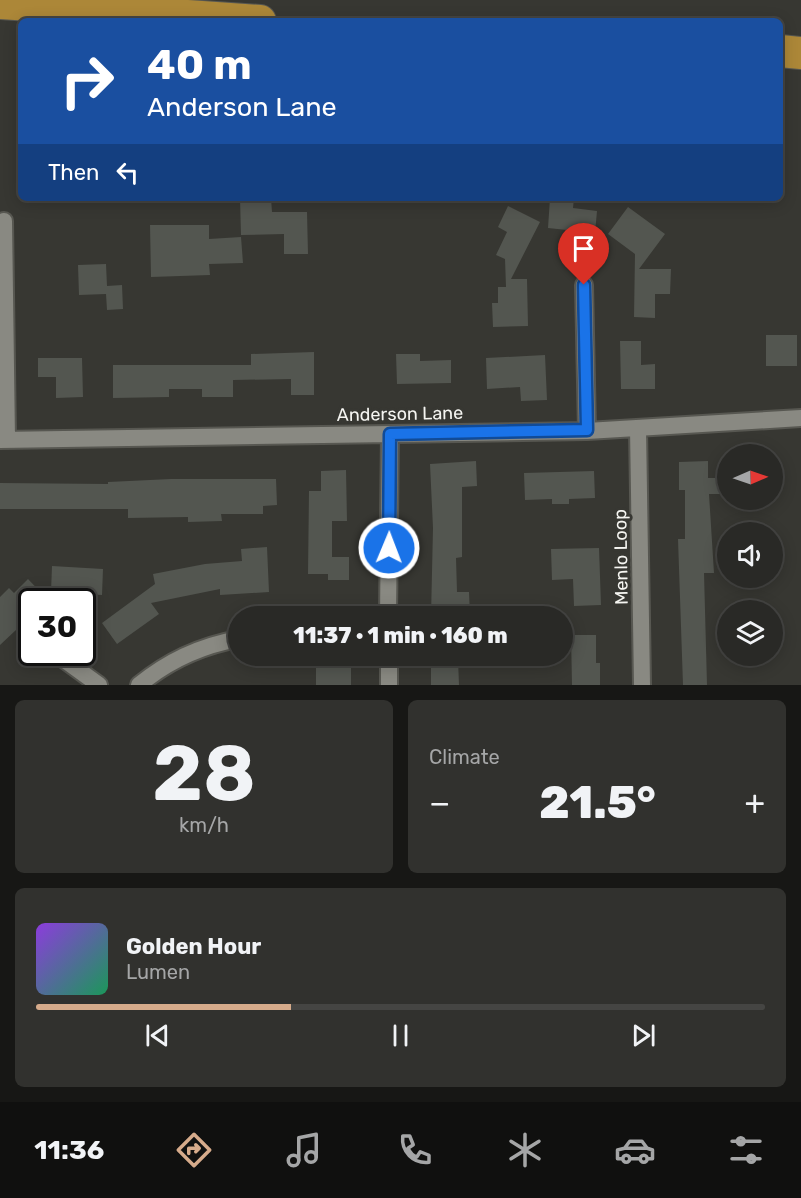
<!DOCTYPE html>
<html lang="en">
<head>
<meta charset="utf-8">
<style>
  body { margin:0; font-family:Rubik,sans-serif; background:#31312e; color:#f1f3f6; height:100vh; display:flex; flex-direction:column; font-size:22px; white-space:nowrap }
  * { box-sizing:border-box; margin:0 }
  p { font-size:20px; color:#a5a6a7 }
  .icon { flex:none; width:33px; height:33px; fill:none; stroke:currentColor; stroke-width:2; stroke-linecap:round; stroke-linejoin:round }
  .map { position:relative; height:685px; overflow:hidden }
  .sheet { display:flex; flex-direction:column; gap:15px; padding:15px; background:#171715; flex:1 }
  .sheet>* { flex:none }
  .top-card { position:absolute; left:18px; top:18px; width:765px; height:183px; border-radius:9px; box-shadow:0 3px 15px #0003,0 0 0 2px #454543; background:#1a4fa0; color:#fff; overflow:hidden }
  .needle { width:39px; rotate:88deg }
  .tools { position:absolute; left:717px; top:444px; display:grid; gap:12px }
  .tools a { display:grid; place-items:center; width:66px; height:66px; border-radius:50%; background:#292926; box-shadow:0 3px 15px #0003,0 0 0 2px #454543; font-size:30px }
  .speed { position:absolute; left:18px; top:588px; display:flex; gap:12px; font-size:30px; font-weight:700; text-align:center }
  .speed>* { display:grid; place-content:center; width:78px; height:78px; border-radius:50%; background:#292926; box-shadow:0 3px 15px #0003,0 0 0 2px #454543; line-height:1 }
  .speed .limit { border:3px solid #111; border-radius:9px; background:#fff; color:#111 }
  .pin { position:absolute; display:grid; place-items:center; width:51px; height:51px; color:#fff; margin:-62px -26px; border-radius:50% 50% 50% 0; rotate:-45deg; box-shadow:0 0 6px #0007 }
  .pin .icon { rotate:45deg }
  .me { position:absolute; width:66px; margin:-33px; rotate:1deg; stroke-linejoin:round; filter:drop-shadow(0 0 4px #0008) }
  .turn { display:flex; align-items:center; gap:21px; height:126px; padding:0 30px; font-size:27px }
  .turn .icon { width:78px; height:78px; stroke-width:2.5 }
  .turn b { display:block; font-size:42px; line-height:51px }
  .then { display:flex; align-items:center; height:57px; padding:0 30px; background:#0003; gap:12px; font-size:22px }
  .big { font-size:45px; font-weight:800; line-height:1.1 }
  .sheet .widget { flex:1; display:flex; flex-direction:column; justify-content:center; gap:9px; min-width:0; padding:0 21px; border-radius:9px; background:#31312e }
  .sheet .dial { align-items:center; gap:0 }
  .dial b { font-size:78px; line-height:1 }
  .song { display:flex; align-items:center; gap:18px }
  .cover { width:72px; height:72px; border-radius:9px; background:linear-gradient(135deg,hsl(270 70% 55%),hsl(150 70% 35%)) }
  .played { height:6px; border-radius:3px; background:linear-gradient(90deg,#d6ab8b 35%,#454543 35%) }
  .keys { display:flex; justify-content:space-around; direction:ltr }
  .heat { display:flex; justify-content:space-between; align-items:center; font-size:33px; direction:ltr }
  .sheet .tiles { flex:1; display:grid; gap:15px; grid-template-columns:1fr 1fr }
  .widget:last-child { grid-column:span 2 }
  .trip { position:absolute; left:228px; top:606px; width:345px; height:60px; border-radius:30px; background:#292926; box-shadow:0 3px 15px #0003,0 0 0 2px #454543; font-weight:800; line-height:60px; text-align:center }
  .tab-bar { display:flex; height:96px; justify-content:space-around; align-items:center; background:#10100f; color:#a5a6a7 }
  .tab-bar .icon { width:42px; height:42px }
  .tab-bar .current { color:#d6ab8b }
  .tab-bar b { font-size:27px; color:#f1f3f6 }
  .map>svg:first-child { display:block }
  .building { fill:#535650 }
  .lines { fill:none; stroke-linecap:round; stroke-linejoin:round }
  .street-casing { stroke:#575751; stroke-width:20 }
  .highway-casing { stroke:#575751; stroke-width:34 }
  .street { stroke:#898982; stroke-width:16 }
  .highway { stroke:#ac8738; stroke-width:32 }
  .route-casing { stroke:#114b97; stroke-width:15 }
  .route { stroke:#1a73e8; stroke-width:10 }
  .labels { text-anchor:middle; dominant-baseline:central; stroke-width:6; stroke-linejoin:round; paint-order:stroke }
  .street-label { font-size:18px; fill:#f5f5f1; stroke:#373732 }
</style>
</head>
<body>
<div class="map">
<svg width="801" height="685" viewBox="0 0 801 685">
  <rect width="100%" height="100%" fill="#373732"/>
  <!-- building -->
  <path class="building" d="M 240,198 L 271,198 L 272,212 L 307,212 L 308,254 L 284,254 L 284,234 L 241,235 Z
    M 550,198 L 574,198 L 573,208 L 597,211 L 595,233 L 548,228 Z
    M 508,206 L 540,222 L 511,279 L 527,279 L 528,326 L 493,327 L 492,303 L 498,303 L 498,287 L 506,287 L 505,259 L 496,255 L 507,232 L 498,227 Z
    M 628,207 L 665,234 L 639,269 L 671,269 L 670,294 L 655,294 L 655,318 L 634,317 L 635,254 L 608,234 Z
    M 150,225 L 209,225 L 209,239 L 241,237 L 243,263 L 209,264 L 210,275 L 151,277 Z
    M 106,264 L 107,286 L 122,285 L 123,309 L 107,310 L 106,294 L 79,295 L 78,265 Z
    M 766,335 L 797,335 L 797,366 L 766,366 Z
    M 620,341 L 641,341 L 641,365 L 655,364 L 655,389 L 621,389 Z
    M 314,352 L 314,395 L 291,395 L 291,379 L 233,380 L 233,397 L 202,397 L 202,389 L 169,389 L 169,397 L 113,398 L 113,365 L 251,365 L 251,354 Z
    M 396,354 L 420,354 L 420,361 L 451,360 L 451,383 L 397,384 Z
    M 545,355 L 547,400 L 521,401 L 520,387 L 487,389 L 486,358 Z
    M 38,358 L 82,358 L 83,397 L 56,398 L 56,377 L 38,377 Z
    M 476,461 L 477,486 L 462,487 L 462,557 L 456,558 L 457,592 L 469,592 L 470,616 L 431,616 L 433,528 L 430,464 Z
    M 708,461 L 708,478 L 721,478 L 722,494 L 709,494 L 714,573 L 704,573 L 707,685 L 683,685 L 678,539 L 685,539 L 685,490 L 679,490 L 679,462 Z
    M 346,470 L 347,521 L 332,521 L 332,557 L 349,557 L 349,580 L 328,580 L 328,574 L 308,574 L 309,491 L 321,491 L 321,471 Z
    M 594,471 L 595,498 L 569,499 L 569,504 L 552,504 L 552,499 L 525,500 L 524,473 Z
    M 171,479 L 276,479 L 277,505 L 263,506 L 263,514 L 221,514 L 222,521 L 188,522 L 188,517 L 128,518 L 128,509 L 0,509 L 0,483 L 108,484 L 108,482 Z
    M 267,547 L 269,592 L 220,595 L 220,589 L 151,603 L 159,614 L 117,644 L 102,623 L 155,584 L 153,574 L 205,564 L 242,561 L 241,549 Z
    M 599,548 L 601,605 L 574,606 L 573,579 L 552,580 L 551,549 Z
    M 52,566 L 103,569 L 102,595 L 51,592 Z
    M 28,579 L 50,602 L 32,602 L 32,615 L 0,645 L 0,597 L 9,588 L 14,593 Z
    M 571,635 L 596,635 L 596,663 L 600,663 L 600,685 L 572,685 Z
    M 458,659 L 459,685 L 431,685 L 431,660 Z
    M 316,663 L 351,663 L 351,685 L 316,685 Z"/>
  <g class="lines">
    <!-- street casing -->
    <g class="street-casing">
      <path id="street" d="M 4,221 L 7,440
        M 584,285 L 587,431
        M 638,428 L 642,685
        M 0,440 L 587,431 L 801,418
        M 388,616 L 390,434
        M 55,653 L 99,685
        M 389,656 L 389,685
        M 139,685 C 169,660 200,646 238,639"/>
    </g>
    <!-- highway casing -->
    <g class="highway-casing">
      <path id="highway" d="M 0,3 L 260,21
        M 780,51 L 801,53"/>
    </g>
    <!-- street -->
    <use href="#street" class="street"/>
    <!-- highway -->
    <use href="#highway" class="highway"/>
  </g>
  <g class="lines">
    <!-- route casing -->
    <g class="route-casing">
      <path id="route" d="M 389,548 L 390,434 L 587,430 L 584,285"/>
    </g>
    <!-- route -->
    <use href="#route" class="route"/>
  </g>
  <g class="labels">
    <!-- street labels -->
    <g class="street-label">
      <text transform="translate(400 414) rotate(-1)">Anderson Lane</text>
      <text transform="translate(621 557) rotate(-91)">Menlo Loop</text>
    </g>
  </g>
</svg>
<div class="tools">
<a><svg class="needle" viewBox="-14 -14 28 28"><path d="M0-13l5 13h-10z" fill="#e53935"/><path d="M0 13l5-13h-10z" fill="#a5a6a7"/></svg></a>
<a><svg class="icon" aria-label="sound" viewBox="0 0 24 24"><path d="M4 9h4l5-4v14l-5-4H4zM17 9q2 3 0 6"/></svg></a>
<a><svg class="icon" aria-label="layers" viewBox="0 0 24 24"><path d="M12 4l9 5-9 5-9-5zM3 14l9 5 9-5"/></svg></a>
</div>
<div class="speed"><div class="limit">30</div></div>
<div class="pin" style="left:584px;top:285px;background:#d93025"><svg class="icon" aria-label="arrive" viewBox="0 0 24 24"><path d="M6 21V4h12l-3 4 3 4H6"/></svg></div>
<svg class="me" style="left:389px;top:548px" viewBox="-20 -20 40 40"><circle r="17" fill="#1a73e8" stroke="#fff" stroke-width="3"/><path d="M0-11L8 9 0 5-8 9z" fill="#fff"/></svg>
<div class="trip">11:37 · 1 min · 160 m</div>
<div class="top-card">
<div class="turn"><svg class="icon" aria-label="right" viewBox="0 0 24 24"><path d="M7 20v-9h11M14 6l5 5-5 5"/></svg><div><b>40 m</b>Anderson Lane</div></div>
<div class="then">Then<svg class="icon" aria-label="left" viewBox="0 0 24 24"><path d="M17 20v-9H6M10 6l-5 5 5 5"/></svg></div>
</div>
</div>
<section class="sheet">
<div class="tiles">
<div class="widget dial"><b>28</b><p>km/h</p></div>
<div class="widget"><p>Climate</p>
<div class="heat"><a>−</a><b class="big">21.5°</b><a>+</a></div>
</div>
<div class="widget">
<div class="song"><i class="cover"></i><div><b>Golden Hour</b><p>Lumen</p></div></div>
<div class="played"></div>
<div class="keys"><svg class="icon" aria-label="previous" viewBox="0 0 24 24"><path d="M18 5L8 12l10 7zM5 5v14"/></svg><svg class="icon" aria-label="pause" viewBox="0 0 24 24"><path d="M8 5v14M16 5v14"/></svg><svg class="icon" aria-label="next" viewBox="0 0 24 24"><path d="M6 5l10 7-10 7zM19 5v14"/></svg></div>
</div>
</div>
</section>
<nav class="tab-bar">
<b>11:36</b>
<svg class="icon current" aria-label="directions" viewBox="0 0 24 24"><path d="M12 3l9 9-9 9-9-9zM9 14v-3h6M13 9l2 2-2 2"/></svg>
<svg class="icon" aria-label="music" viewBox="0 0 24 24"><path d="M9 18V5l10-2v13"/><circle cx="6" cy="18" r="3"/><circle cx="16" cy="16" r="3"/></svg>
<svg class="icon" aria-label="phone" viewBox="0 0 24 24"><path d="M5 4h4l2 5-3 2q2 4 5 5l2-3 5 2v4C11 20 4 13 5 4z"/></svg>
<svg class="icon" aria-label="climate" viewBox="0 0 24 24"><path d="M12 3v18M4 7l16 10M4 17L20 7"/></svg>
<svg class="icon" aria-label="car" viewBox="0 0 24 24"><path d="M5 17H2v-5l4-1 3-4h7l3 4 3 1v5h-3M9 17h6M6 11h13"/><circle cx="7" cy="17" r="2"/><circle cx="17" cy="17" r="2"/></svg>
<svg class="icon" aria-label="filters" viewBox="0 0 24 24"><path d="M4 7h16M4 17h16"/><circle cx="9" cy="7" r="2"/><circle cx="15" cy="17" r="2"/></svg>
</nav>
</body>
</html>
